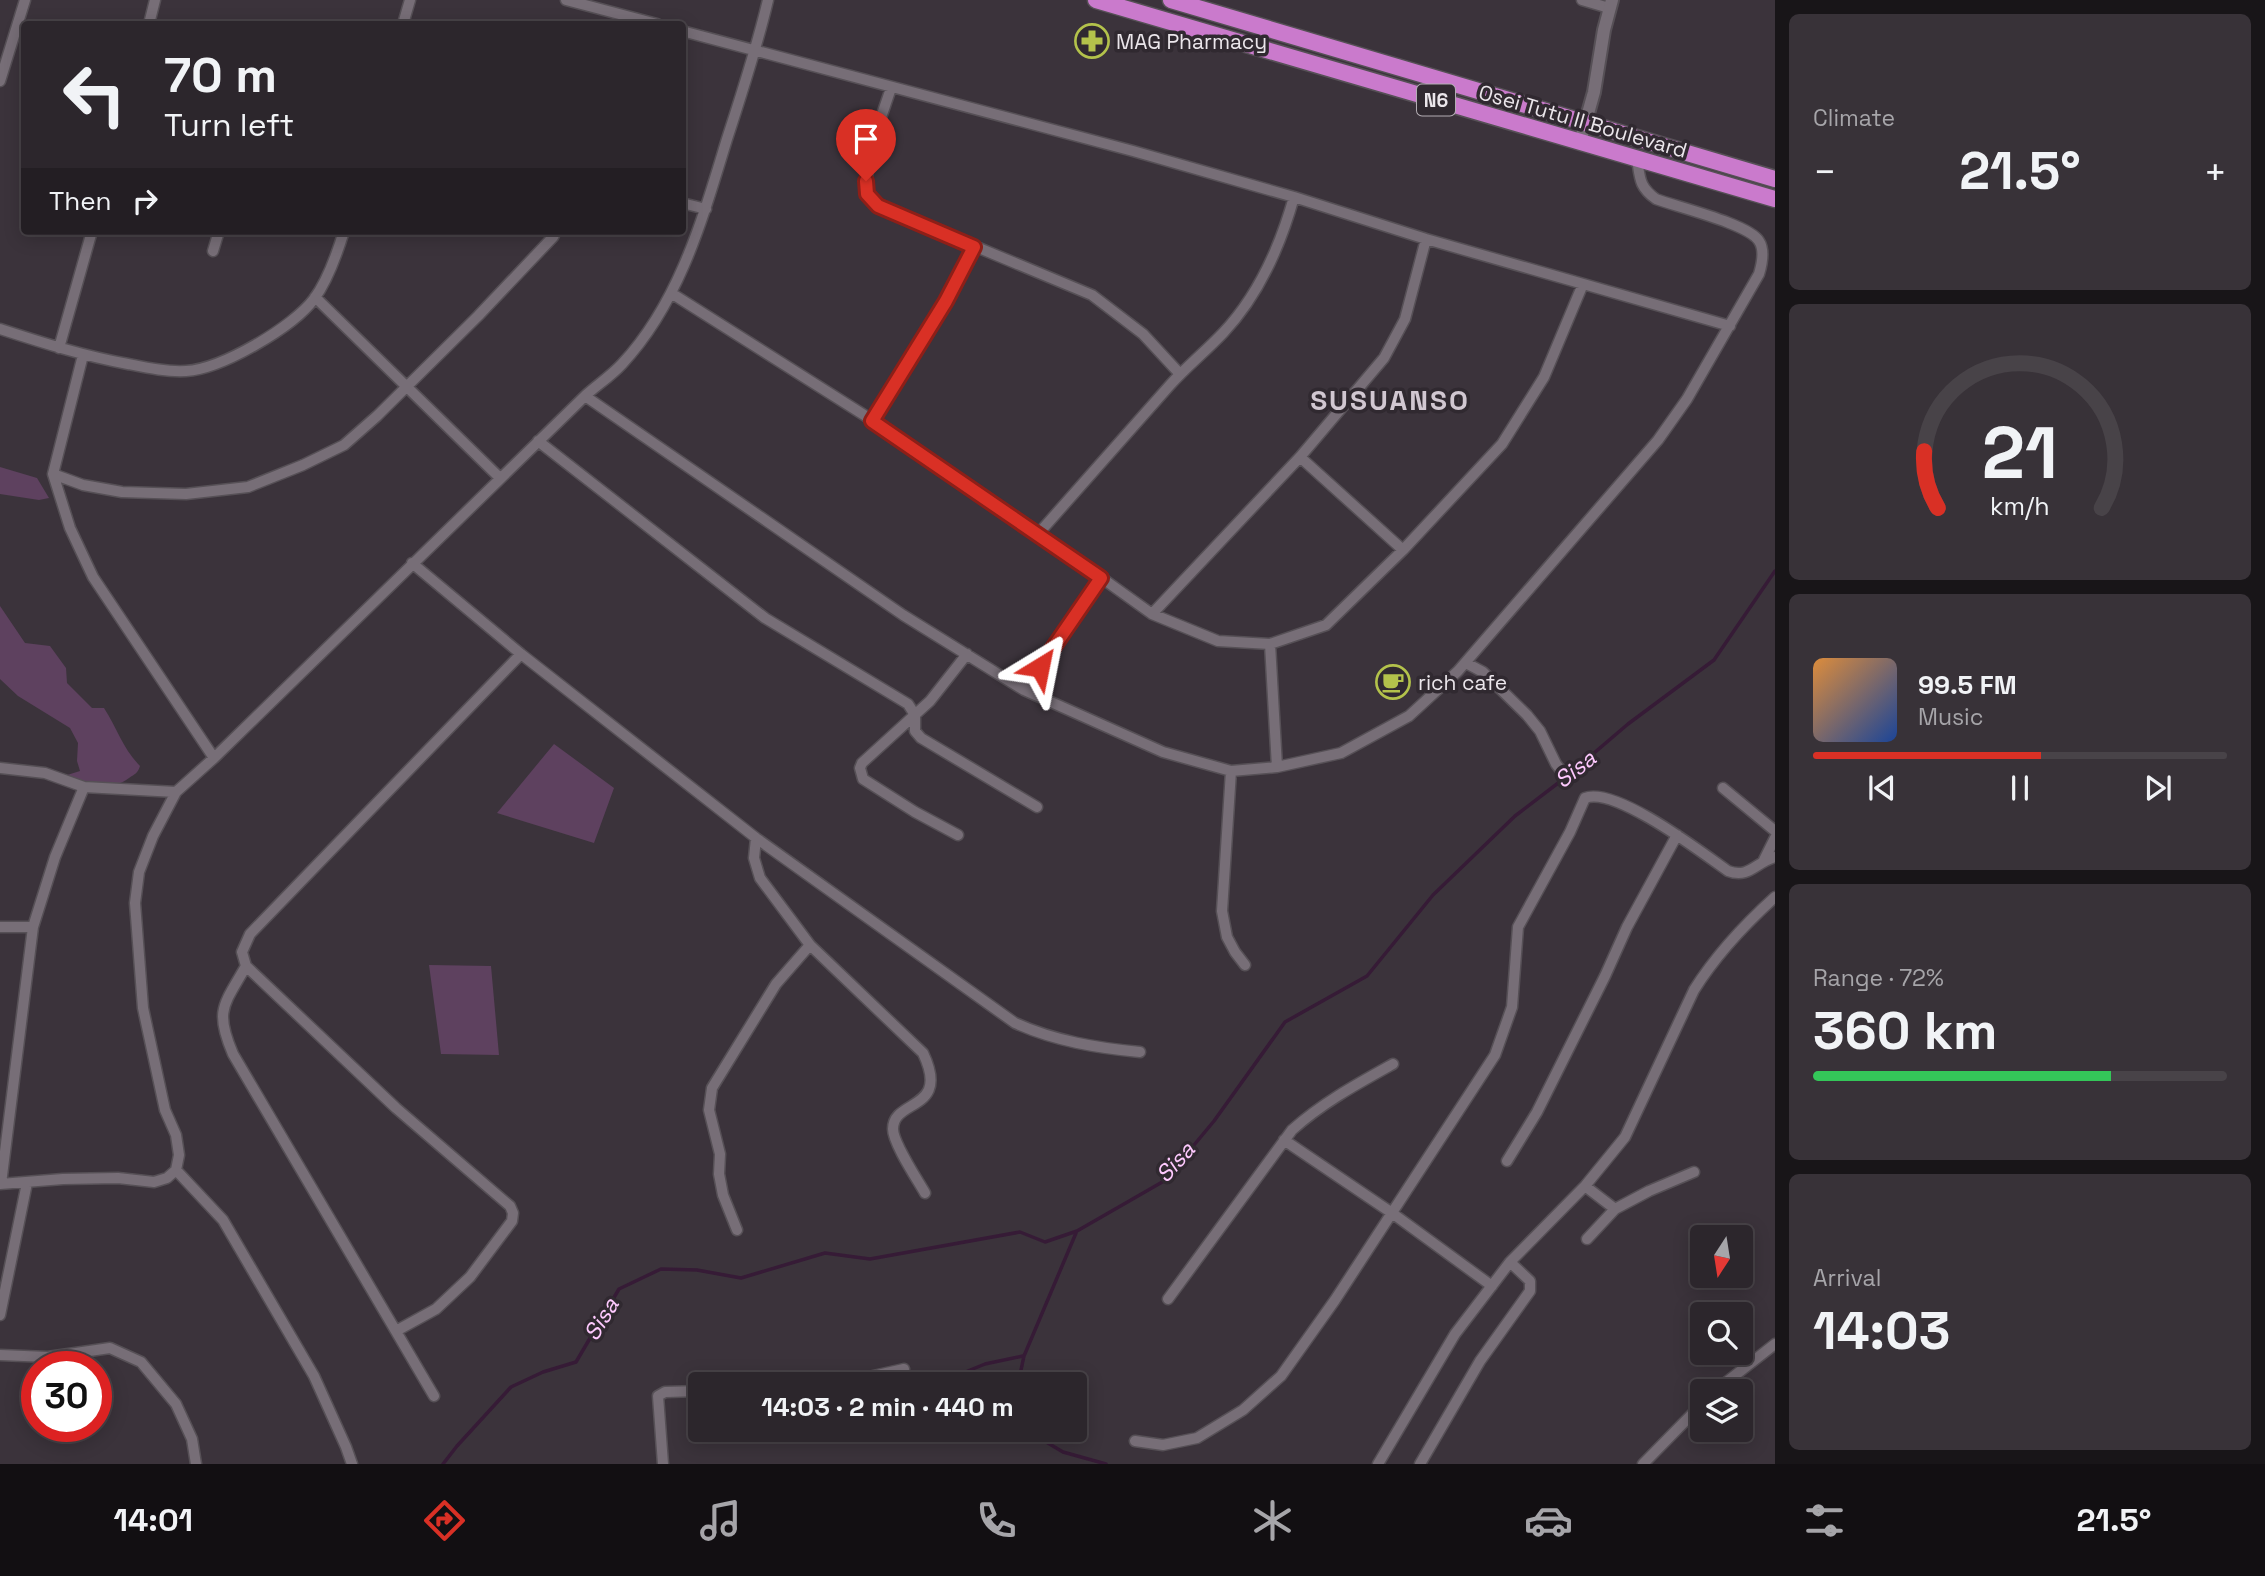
<!DOCTYPE html>
<html lang="en">
<head>
<meta charset="utf-8">
<style>
  body { margin:0; font-family:"Space Grotesk",sans-serif; background:#383238; color:#f1f3f6; height:100vh; display:flex; flex-direction:column; font-size:26px; white-space:nowrap }
  * { box-sizing:border-box; margin:0 }
  p { font-size:23px; color:#a6a5a9 }
  .icon { flex:none; width:38px; height:38px; fill:none; stroke:currentColor; stroke-width:2; stroke-linecap:round; stroke-linejoin:round }
  .map { position:relative; flex:1; overflow:hidden }
  .sheet { display:flex; flex-direction:column; gap:14px; padding:14px; background:#181518; width:490px }
  .sheet>* { flex:none }
  .banner { position:absolute; left:21px; top:21px; width:665px; height:214px; border-radius:7px; box-shadow:0 4px 18px #0003,0 0 0 2px #484348; background:#2c262c; color:#f1f3f6; overflow:hidden }
  .needle { width:46px; rotate:192deg }
  .tools { position:absolute; left:1690px; top:1225px; display:grid; gap:14px }
  .tools a { display:grid; place-items:center; width:63px; height:63px; border-radius:7px; background:#2c262c; box-shadow:0 4px 18px #0003,0 0 0 2px #484348; font-size:35px }
  .speed { position:absolute; left:21px; top:1351px; display:flex; gap:14px; font-size:35px; font-weight:700; text-align:center }
  .speed>* { display:grid; place-content:center; width:91px; height:91px; border-radius:50%; background:#2c262c; box-shadow:0 4px 18px #0003,0 0 0 2px #484348; line-height:1 }
  .speed .limit { border:10px solid #d22; background:#fff; color:#111 }
  .pin { position:absolute; display:grid; place-items:center; width:60px; height:60px; color:#fff; margin:-72px -30px; border-radius:50% 50% 50% 0; rotate:-45deg; box-shadow:0 0 7px #0007 }
  .pin .icon { rotate:45deg }
  .me { position:absolute; width:77px; margin:-38px; rotate:35deg; stroke-linejoin:round; filter:drop-shadow(0 0 5px #0008) }
  .turn { display:flex; align-items:center; gap:24px; height:147px; padding:0 28px; font-size:32px }
  .turn .icon { width:91px; height:91px; stroke-width:2.5 }
  .turn b { display:block; font-size:49px; line-height:60px }
  .then { display:flex; align-items:center; height:66px; padding:0 28px; background:#0003; gap:14px; font-size:26px }
  .big { font-size:52px; font-weight:600; line-height:1.1 }
  .sheet .tile { flex:1; display:flex; flex-direction:column; justify-content:center; gap:10px; min-width:0; padding:0 24px; border-radius:10px; background:#383238 }
  .sheet .dial { align-items:center; gap:0 }
  .dial svg { height:182px; overflow:visible; fill:none; stroke:#484348; stroke-width:7; stroke-linecap:round; text-anchor:middle }
  .dial text { fill:#f1f3f6; stroke:none }
  .song { display:flex; align-items:center; gap:21px }
  .cover { width:84px; height:84px; border-radius:10px; background:linear-gradient(135deg,hsl(30 70% 55%),hsl(220 70% 35%)) }
  .played { height:7px; border-radius:4px; background:linear-gradient(90deg,#d93025 55%,#484348 55%) }
  .keys { display:flex; justify-content:space-around; direction:ltr }
  .heat { display:flex; justify-content:space-between; align-items:center; font-size:38px; direction:ltr }
  .charge { height:10px; border-radius:5px; background:linear-gradient(90deg,#34c759 72%,#484348 0) }
  .trip { position:absolute; left:688px; top:1372px; width:399px; height:70px; border-radius:7px; background:#2c262c; box-shadow:0 4px 18px #0003,0 0 0 2px #484348; font-weight:600; line-height:70px; text-align:center }
  .tab-bar { display:flex; height:112px; justify-content:space-around; align-items:center; background:#120f12; color:#a6a5a9 }
  .tab-bar .icon { width:49px; height:49px }
  .tab-bar .active { color:#d93025 }
  .tab-bar b { font-size:32px; color:#f1f3f6 }
  main { display:flex; flex:1; min-height:0 }
  .map>svg:first-child { display:block }
  .green { fill:#5e415f }
  .lines { fill:none; stroke-linecap:round; stroke-linejoin:round }
  .stream { stroke:#361b36; stroke-width:3.5 }
  .minor-casing { stroke:#565056; stroke-width:13 }
  .tertiary-casing { stroke:#565056; stroke-width:16 }
  .trunk-casing { stroke:#565056; stroke-width:19 }
  .minor { stroke:#776e77; stroke-width:10 }
  .tertiary { stroke:#776e77; stroke-width:12 }
  .trunk { stroke:#ca7acc; stroke-width:16 }
  .route-casing { stroke:#8d1f18; stroke-width:18 }
  .route { stroke:#d93025; stroke-width:12 }
  .labels { text-anchor:middle; dominant-baseline:central; stroke-width:7; stroke-linejoin:round; paint-order:stroke }
  .shield { fill:#302930; stroke:#b3adb3; stroke-width:2 }
  .shield-label { font-size:19px; font-weight:bold; fill:#ebe6eb }
  .poi-label { font-size:21px; fill:#ebe6eb; stroke:#302930; text-anchor:start }
  .street-label { font-size:21px; fill:#ebe6eb; stroke:#302930 }
  .water-label { font-size:23px; font-style:italic; fill:#fec9fe; stroke:#302930 }
  .district-label { font-size:28px; font-weight:bold; letter-spacing:2px; fill:#d1c7d1; stroke:#302930 }
</style>
</head>
<body>
<main>
<div class="map">
<svg width="1775" height="1464" viewBox="0 0 1775 1464">
  <rect width="100%" height="100%" fill="#3b333b"/>
  <!-- green -->
  <path class="green" d="M 0,467 L 37,478 L 49,498 L 39,500 L 0,494 Z
    M 0,606 L 25,643 L 50,646 L 66,668 L 67,683 L 92,708 L 104,708 C 117,728 123,749 140,766 C 138,773 135,774 129,778 C 109,793 85,783 64,776 L 80,771 L 77,761 L 78,743 L 70,728 L 18,696 L 0,679 Z
    M 554,744 L 614,788 L 594,843 L 497,813 Z
    M 429,965 L 491,966 L 499,1055 L 441,1054 Z"/>
  <g class="lines">
    <!-- stream -->
    <path class="stream" d="M 936,1384 L 985,1364 L 1023,1356
      M 1018,1384 L 1024,1356 L 1076,1233
      M 802,1430 L 803,1430
      M 1026,1430 L 1063,1452 L 1106,1464
      M 443,1464 L 457,1446 L 511,1387 L 543,1372 L 576,1362 L 619,1289 L 661,1269 L 697,1270 L 741,1278 L 825,1253 L 870,1259 L 1020,1232 L 1045,1242 L 1077,1231 L 1164,1181 L 1214,1121 L 1285,1022 L 1367,976 L 1433,895 L 1515,816 L 1566,777 L 1628,724 L 1714,660 L 1775,571"/>
    <!-- minor casing -->
    <g class="minor-casing">
      <path id="minor" d="M 566,0 L 657,24
        M 1582,0 L 1609,8
        M 149,24 L 155,0
        M 403,24 L 410,0
        M 682,31 L 1133,151 L 1294,197 L 1426,239 L 1730,326
        M 0,81 L 25,0
        M 891,88 C 880,122 864,158 867,194 L 878,206 L 1092,295 L 1143,334 L 1180,374
        M 682,203 L 706,209
        M 213,251 L 219,231
        M 671,293 L 872,420 L 1039,533 L 1152,614 L 1218,641 L 1270,644 L 1326,625 L 1403,550 L 1502,444 L 1544,377 L 1583,284
        M 315,297 L 500,478
        M 0,329 C 43,343 84,356 128,364 C 148,368 167,372 186,371 C 222,369 293,327 314,299 C 328,280 337,254 344,231
        M 59,348 L 92,231
        M 83,355 L 53,474 L 70,528 L 93,577 L 214,758
        M 585,396 L 903,615 L 1024,690 L 1163,752 L 1231,771 L 1277,767 L 1341,753 L 1409,716 L 1458,671 L 1658,440 L 1687,399 L 1759,274 C 1762,264 1765,250 1759,241 C 1749,224 1677,207 1656,199 C 1639,187 1640,178 1637,159
        M 872,420 L 946,301 L 974,247
        M 538,441 L 765,618 L 908,704 L 915,715 L 915,731 L 921,738 L 1037,807
        M 1300,457 L 1403,550
        M 53,474 L 83,485 L 122,492 L 186,494 L 248,487 L 303,465 L 344,445 L 377,416 L 478,316 L 553,237 L 556,231
        M 1039,533 C 1082,484 1126,435 1170,385 C 1186,367 1206,351 1223,333 C 1259,295 1280,247 1294,197
        M 412,563 L 521,654 L 756,838 L 1015,1023 C 1055,1041 1097,1048 1140,1052
        M 1152,614 L 1300,457 L 1384,358 L 1405,319 L 1426,239
        M 1270,644 L 1277,767
        M 1466,663 L 1483,672 L 1527,715 L 1540,731 L 1556,764 L 1566,777
        M 1024,690 L 1101,578
        M 0,768 L 45,773 L 84,787 L 176,792
        M 1231,771 L 1222,911 L 1227,937 L 1235,952 L 1245,965
        M 1723,788 L 1775,831
        M 958,835 L 915,812 L 863,779 L 860,768 L 862,763 L 930,701 L 967,654
        M 756,838 L 754,858 L 760,878 L 810,945 L 923,1053 C 951,1112 893,1098 893,1129 C 893,1143 917,1179 925,1193
        M 1764,860 L 1775,838
        M 0,927 L 33,927
        M 246,966 C 224,1005 214,1010 233,1054 L 434,1396
        M 1284,1140 L 1392,1213 L 1492,1286
        M 1507,1161 L 1537,1112 L 1605,976 L 1627,927 L 1677,835
        M 176,1170 L 223,1220 L 314,1376 L 346,1447 L 352,1464
        M 0,1184 L 63,1179 L 118,1178 L 154,1182 L 167,1178 L 176,1170 L 179,1155 L 176,1135 L 165,1110 L 143,1008 L 135,903 L 139,872 L 153,836 L 176,792 L 214,758 L 585,396 C 597,385 611,376 622,364 C 680,302 703,217 727,139 C 742,93 757,47 768,0
        M 1,1184 L 33,927 L 55,857 L 84,787
        M 1585,1186 L 1615,1209
        M 737,1230 L 723,1195 L 719,1174 L 720,1154 L 709,1110 L 712,1088 L 776,984 L 810,945
        M 1587,1239 L 1615,1209 L 1649,1191 L 1694,1172
        M 1168,1299 L 1292,1130 C 1322,1103 1357,1084 1393,1064
        M 0,1315 L 27,1183
        M 396,1331 L 436,1309 L 470,1277 L 512,1221 L 513,1213 L 510,1206 L 396,1108 L 246,966 L 242,952 L 250,934 L 521,654
        M 0,1355 L 48,1357 L 110,1348 L 141,1362 L 176,1404 L 192,1439 L 196,1464
        M 838,1384 L 904,1369
        M 1715,1391 L 1775,1344
        M 1135,1441 L 1163,1445 L 1197,1438 L 1243,1410 L 1281,1376 L 1335,1300 L 1495,1055 L 1512,1007 L 1518,927 L 1570,832 L 1585,798 C 1615,786 1701,852 1728,871 C 1749,879 1756,862 1775,857
        M 663,1464 L 658,1396 L 665,1392 L 700,1391
        M 1378,1464 L 1455,1334 L 1510,1262 L 1585,1186 L 1625,1137 L 1694,990 C 1716,955 1744,925 1775,897
        M 1420,1464 L 1480,1361 L 1530,1291 L 1530,1281 L 1510,1262
        M 1643,1464 L 1703,1403"/>
    </g>
    <!-- tertiary casing -->
    <g class="tertiary-casing">
      <path id="tertiary" d="M 1580,142 L 1594,92 L 1604,30 L 1612,0"/>
    </g>
    <!-- trunk casing -->
    <g class="trunk-casing">
      <path id="trunk" d="M 1096,0 L 1775,199
        M 1171,0 L 1775,179"/>
    </g>
    <!-- minor -->
    <use href="#minor" class="minor"/>
    <!-- tertiary -->
    <use href="#tertiary" class="tertiary"/>
    <!-- trunk -->
    <use href="#trunk" class="trunk"/>
  </g>
  <g class="lines">
    <!-- route casing -->
    <g class="route-casing">
      <path id="route" d="M 866,181 L 867,194 L 878,206 L 974,247 L 946,301 L 872,421 L 1101,578 L 1040,667"/>
    </g>
    <!-- route -->
    <use href="#route" class="route"/>
  </g>
  <!-- icons -->
  <defs>
    <g id="pharmacy-ring" transform="scale(1.75)"><circle r="9.5" fill="#302930" stroke="#b3c24b" stroke-width="1.5"/><path d="M-2-6h4v4h4v4h-4v4h-4v-4h-4v-4h4Z" fill="#b3c24b"/></g>
    <g id="cafe-ring" transform="scale(1.75)"><circle r="9.5" fill="#302930" stroke="#b3c24b" stroke-width="1.5"/><path d="M-5.5-4.5H6V0H3Q3 3.5 0 3.5H-2.5Q-5.5 3.5-5.5 0ZM3-3.2v2h1.7v-2ZM-6 4.5H4V6H-6Z" fill="#b3c24b"/></g>
  </defs>
  <g fill-rule="evenodd">
    <use href="#pharmacy-ring" x="1092" y="41"/>
    <use href="#cafe-ring" x="1393" y="682"/>
  </g>
  <g class="labels">
    <!-- shield labels -->
    <rect class="shield" x="1417" y="84.5" width="38" height="31" rx="5"/>
    <g class="shield-label">
      <text x="1436" y="100">N6</text>
    </g>
    <!-- poi labels -->
    <g class="poi-label">
      <text x="1116" y="41">MAG Pharmacy</text>
      <text x="1418" y="682">rich cafe</text>
    </g>
    <!-- street labels -->
    <g class="street-label">
      <text transform="translate(1583 121) rotate(16)">Osei Tutu II Boulevard</text>
    </g>
    <!-- water labels -->
    <g class="water-label">
      <text transform="translate(1575 769) rotate(-38)">Sisa</text>
      <text transform="translate(1175 1162) rotate(-48)">Sisa</text>
      <text transform="translate(601 1319) rotate(-59)">Sisa</text>
    </g>
    <!-- district labels -->
    <g class="district-label">
      <text x="1390" y="400">SUSUANSO</text>
    </g>
  </g>
</svg>
<div class="tools">
<a><svg class="needle" viewBox="-14 -14 28 28"><path d="M0-13l5 13h-10z" fill="#e53935"/><path d="M0 13l5-13h-10z" fill="#a6a5a9"/></svg></a>
<a><svg class="icon" aria-label="search" viewBox="0 0 24 24"><circle cx="10" cy="10" r="6"/><path d="M15 15l6 6"/></svg></a>
<a><svg class="icon" aria-label="layers" viewBox="0 0 24 24"><path d="M12 4l9 5-9 5-9-5zM3 14l9 5 9-5"/></svg></a>
</div>
<div class="speed"><div class="limit">30</div></div>
<div class="pin" style="left:866px;top:181px;background:#d93025"><svg class="icon" aria-label="arrive" viewBox="0 0 24 24"><path d="M6 21V4h12l-3 4 3 4H6"/></svg></div>
<svg class="me" style="left:1040px;top:667px" viewBox="-20 -20 40 40"><path d="M0-17L14 15 0 8-14 15z" fill="#d93025" stroke="#fff" stroke-width="4"/></svg>
<div class="trip">14:03 · 2 min · 440 m</div>
<div class="banner">
<div class="turn"><svg class="icon" aria-label="left" viewBox="0 0 24 24"><path d="M17 20v-9H6M10 6l-5 5 5 5"/></svg><div><b>70 m</b>Turn left</div></div>
<div class="then">Then<svg class="icon" aria-label="right" viewBox="0 0 24 24"><path d="M7 20v-9h11M14 6l5 5-5 5"/></svg></div>
</div>
</div>
<section class="sheet">
<div class="tile"><p>Climate</p>
<div class="heat"><a>−</a><b class="big">21.5°</b><a>+</a></div>
</div>
<div class="tile dial"><svg viewBox="0 0 100 80">
<path d="M14 69A42 42 0 1 1 86 69"/>
<path d="M14 69A42 42 0 0 1 8 44" stroke="#d93025"/>
<text x="50" y="56" font-size="32" font-weight="700">21</text>
<text x="50" y="72" font-size="11">km/h</text>
</svg></div>
<div class="tile">
<div class="song"><i class="cover"></i><div><b>99.5 FM</b><p>Music</p></div></div>
<div class="played"></div>
<div class="keys"><svg class="icon" aria-label="previous" viewBox="0 0 24 24"><path d="M18 5L8 12l10 7zM5 5v14"/></svg><svg class="icon" aria-label="pause" viewBox="0 0 24 24"><path d="M8 5v14M16 5v14"/></svg><svg class="icon" aria-label="next" viewBox="0 0 24 24"><path d="M6 5l10 7-10 7zM19 5v14"/></svg></div>
</div>
<div class="tile"><p>Range · 72%</p><b class="big">360 km</b><div class="charge"></div></div>
<div class="tile"><p>Arrival</p><b class="big">14:03</b></div>
</section>
</main>
<nav class="tab-bar">
<b>14:01</b>
<svg class="icon active" aria-label="directions" viewBox="0 0 24 24"><path d="M12 3l9 9-9 9-9-9zM9 14v-3h6M13 9l2 2-2 2"/></svg>
<svg class="icon" aria-label="music" viewBox="0 0 24 24"><path d="M9 18V5l10-2v13"/><circle cx="6" cy="18" r="3"/><circle cx="16" cy="16" r="3"/></svg>
<svg class="icon" aria-label="phone" viewBox="0 0 24 24"><path d="M5 4h4l2 5-3 2q2 4 5 5l2-3 5 2v4C11 20 4 13 5 4z"/></svg>
<svg class="icon" aria-label="climate" viewBox="0 0 24 24"><path d="M12 3v18M4 7l16 10M4 17L20 7"/></svg>
<svg class="icon" aria-label="car" viewBox="0 0 24 24"><path d="M5 17H2v-5l4-1 3-4h7l3 4 3 1v5h-3M9 17h6M6 11h13"/><circle cx="7" cy="17" r="2"/><circle cx="17" cy="17" r="2"/></svg>
<svg class="icon" aria-label="filters" viewBox="0 0 24 24"><path d="M4 7h16M4 17h16"/><circle cx="9" cy="7" r="2"/><circle cx="15" cy="17" r="2"/></svg>
<b>21.5°</b>
</nav>
</body>
</html>
